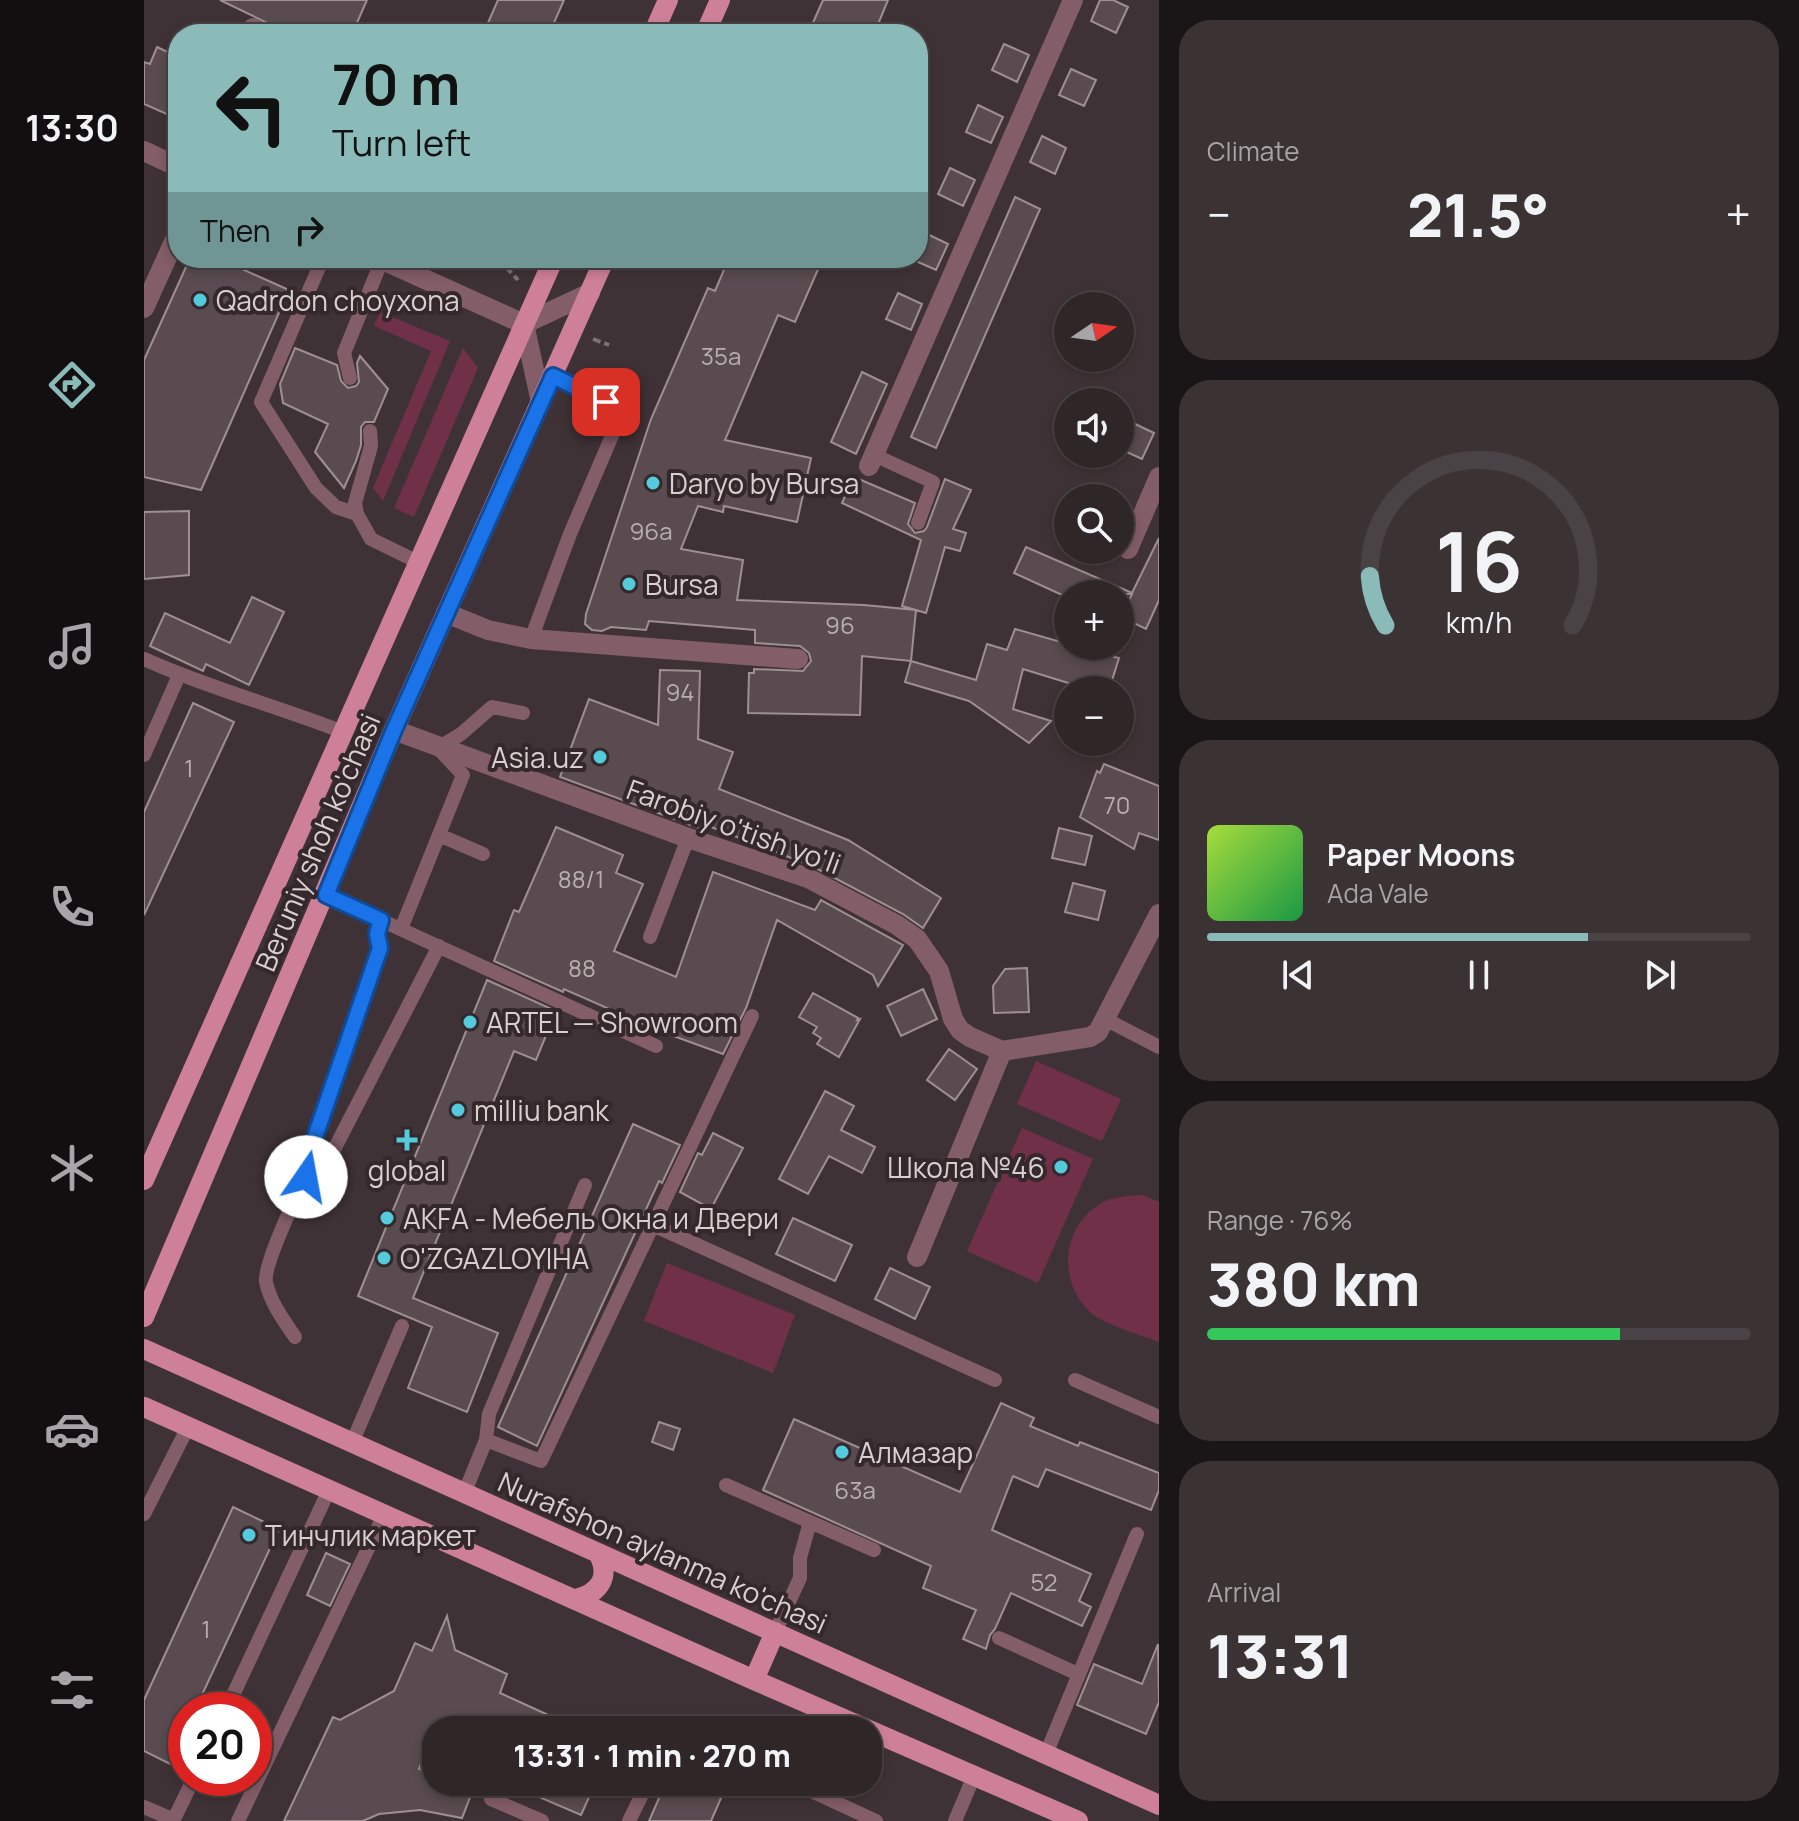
<!DOCTYPE html>
<html lang="en">
<head>
<meta charset="utf-8">
<style>
  body { margin:0; font-family:Manrope,sans-serif; background:#3b3234; color:#f1f3f6; height:100vh; display:flex; flex-direction:column; font-size:30px; white-space:nowrap }
  * { box-sizing:border-box; margin:0 }
  p { font-size:26px; color:#a7a5a8 }
  .icon { flex:none; width:44px; height:44px; fill:none; stroke:currentColor; stroke-width:2; stroke-linecap:round; stroke-linejoin:round }
  .map { position:relative; flex:1; overflow:hidden }
  .panel { display:flex; flex-direction:column; gap:20px; padding:20px; background:#1a1516; width:640px }
  .panel>* { flex:none }
  .guide { position:absolute; left:24px; top:24px; width:760px; height:244px; border-radius:32px; box-shadow:0 4px 12px #0003,0 0 0 2px #4a4345; background:#8bbbb9; color:#111; overflow:hidden }
  .needle { width:52px; rotate:77deg }
  .fabs { position:absolute; left:910px; top:292px; display:grid; gap:16px }
  .fabs a { display:grid; place-items:center; width:80px; height:80px; border-radius:50%; background:#2f2628; box-shadow:0 4px 12px #0003,0 0 0 2px #4a4345; font-size:40px }
  .speed { position:absolute; left:24px; top:1692px; display:flex; gap:16px; font-size:40px; font-weight:700; text-align:center }
  .speed>* { display:grid; place-content:center; width:104px; height:104px; border-radius:50%; background:#2f2628; box-shadow:0 4px 12px #0003,0 0 0 2px #4a4345; line-height:1 }
  .speed .limit { border:12px solid #d22; background:#fff; color:#111 }
  .pin { position:absolute; display:grid; place-items:center; width:68px; height:68px; color:#fff; margin:-34px; border-radius:16px; box-shadow:0 4px 12px #0006 }
  .me { position:absolute; width:88px; margin:-44px; rotate:12deg; stroke-linejoin:round; filter:drop-shadow(0 0 6px #0008) }
  .turn { display:flex; align-items:center; gap:28px; height:168px; padding:0 32px; font-size:36px }
  .turn .icon { width:104px; height:104px; stroke-width:2.5 }
  .turn b { display:block; font-size:56px; line-height:68px }
  .then { display:flex; align-items:center; height:76px; padding:0 32px; background:#0003; gap:16px; font-size:30px }
  .big { font-size:60px; font-weight:800; line-height:1.1 }
  .panel .card { flex:1; display:flex; flex-direction:column; justify-content:center; gap:12px; min-width:0; padding:0 28px; border-radius:32px; background:#3b3234 }
  .panel .dial { align-items:center; gap:0 }
  .dial svg { height:208px; overflow:visible; fill:none; stroke:#4a4345; stroke-width:7; stroke-linecap:round; text-anchor:middle }
  .dial text { fill:#f1f3f6; stroke:none }
  .song { display:flex; align-items:center; gap:24px }
  .cover { width:96px; height:96px; border-radius:12px; background:linear-gradient(135deg,hsl(80 70% 55%),hsl(140 70% 35%)) }
  .played { height:8px; border-radius:4px; background:linear-gradient(90deg,#8bbbb9 70%,#4a4345 70%) }
  .keys { display:flex; justify-content:space-around; direction:ltr }
  .heat { display:flex; justify-content:space-between; align-items:center; font-size:44px; direction:ltr }
  .charge { height:12px; border-radius:6px; background:linear-gradient(90deg,#34c759 76%,#4a4345 0) }
  .trip { position:absolute; left:278px; top:1716px; width:460px; height:80px; border-radius:32px; background:#2f2628; box-shadow:0 4px 12px #0003,0 0 0 2px #4a4345; font-weight:800; line-height:80px; text-align:center }
  main { display:flex; flex:1; min-height:0 }
  .menu { display:flex; flex-direction:column; width:144px; justify-content:space-around; align-items:center; background:#130f10; color:#a7a5a8 }
  .menu .icon { width:56px; height:56px }
  .menu .current { color:#8bbbb9 }
  .menu b { font-size:36px; color:#f1f3f6 }
  .map>svg:first-child { display:block }
  .green { fill:#703148 }
  .building { fill:#594b4f; stroke:#9f8f93; stroke-width:2 }
  .lines { fill:none; stroke-linecap:round; stroke-linejoin:round }
  .path { stroke:#7d7275; stroke-width:4; stroke-dasharray:8 4; stroke-linecap:butt }
  .service { stroke:#835d68; stroke-width:14 }
  .minor { stroke:#835d68; stroke-width:20 }
  .tertiary { stroke:#835d68; stroke-width:20 }
  .primary { stroke:#ce8099; stroke-width:20 }
  .route-casing { stroke:#114b97; stroke-width:20 }
  .route { stroke:#1a73e8; stroke-width:14 }
  .poi-dot { fill:#54cadd; stroke:#35282c; stroke-width:3 }
  .labels { text-anchor:middle; dominant-baseline:central; stroke-width:8; stroke-linejoin:round; paint-order:stroke }
  .number-label { font-size:24px; fill:#b8aeb0 }
  .poi-label { font-size:28px; fill:#d8cfd1; stroke:#35282c; text-anchor:start }
  .street-label { font-size:28px; fill:#d8cfd1; stroke:#35282c }
</style>
</head>
<body>
<main>
<nav class="menu">
<b>13:30</b>
<svg class="icon current" aria-label="directions" viewBox="0 0 24 24"><path d="M12 3l9 9-9 9-9-9zM9 14v-3h6M13 9l2 2-2 2"/></svg>
<svg class="icon" aria-label="music" viewBox="0 0 24 24"><path d="M9 18V5l10-2v13"/><circle cx="6" cy="18" r="3"/><circle cx="16" cy="16" r="3"/></svg>
<svg class="icon" aria-label="phone" viewBox="0 0 24 24"><path d="M5 4h4l2 5-3 2q2 4 5 5l2-3 5 2v4C11 20 4 13 5 4z"/></svg>
<svg class="icon" aria-label="climate" viewBox="0 0 24 24"><path d="M12 3v18M4 7l16 10M4 17L20 7"/></svg>
<svg class="icon" aria-label="car" viewBox="0 0 24 24"><path d="M5 17H2v-5l4-1 3-4h7l3 4 3 1v5h-3M9 17h6M6 11h13"/><circle cx="7" cy="17" r="2"/><circle cx="17" cy="17" r="2"/></svg>
<svg class="icon" aria-label="filters" viewBox="0 0 24 24"><path d="M4 7h16M4 17h16"/><circle cx="9" cy="7" r="2"/><circle cx="15" cy="17" r="2"/></svg>
</nav>
<div class="map">
<svg width="1015" height="1821" viewBox="0 0 1015 1821">
  <rect width="100%" height="100%" fill="#3f3236"/>
  <!-- green -->
  <path class="green" d="M 236,312 L 306,341 L 239,501 L 229,488 L 287,351 L 230,326 Z
    M 319,348 L 334,368 L 270,517 L 250,508 Z
    M 892,1061 L 977,1099 L 958,1141 L 873,1104 Z
    M 878,1128 L 949,1159 L 894,1283 L 823,1251 Z
    M 998,1195 L 1015,1202 L 1015,1342 C 997,1335 960,1325 946,1312 C 914,1282 917,1228 956,1204 C 969,1196 983,1196 998,1195 Z
    M 523,1263 L 651,1315 L 629,1373 L 500,1321 Z"/>
  <!-- building -->
  <path class="building" d="M 76,0 L 223,0 L 208,34 L 146,34 Z
    M 354,0 L 420,0 L 405,34 L 339,34 Z
    M 679,0 L 744,0 L 730,34 L 664,34 Z
    M 956,0 L 969,0 L 984,7 L 972,33 L 947,21 Z
    M 860,44 L 885,55 L 873,82 L 848,70 Z
    M 13,47 L 34,57 L 34,119 L 0,104 L 0,62 L 6,64 Z
    M 927,69 L 952,80 L 940,106 L 915,95 Z
    M 834,105 L 859,117 L 847,143 L 822,132 Z
    M 898,136 L 922,148 L 911,174 L 886,162 Z
    M 806,168 L 831,180 L 819,206 L 794,194 Z
    M 871,197 L 896,209 L 792,448 L 767,437 Z
    M 779,232 L 804,244 L 792,270 L 774,262 L 774,243 Z
    M 46,258 L 106,258 L 100,270 L 145,290 L 57,490 L 0,477 L 0,360 Z
    M 585,258 L 679,258 L 651,322 L 634,315 L 581,440 L 667,458 L 653,522 L 580,506 L 579,512 L 554,506 L 537,549 L 599,560 L 593,600 L 720,605 L 772,610 L 767,661 L 718,656 L 716,715 L 604,713 L 605,673 L 610,673 L 610,669 L 659,671 L 667,661 L 665,653 L 656,646 L 611,643 L 611,630 L 505,621 L 502,630 L 467,627 L 458,631 L 448,630 L 441,624 L 442,614 L 507,419 L 564,288 L 571,291 Z
    M 754,293 L 778,304 L 767,330 L 742,319 Z
    M 151,348 L 193,365 L 197,381 L 204,388 L 212,386 L 215,382 L 213,363 L 216,356 L 244,389 L 230,422 L 221,422 L 217,427 L 217,445 L 212,461 L 200,488 L 171,452 L 184,424 L 139,403 L 136,384 Z
    M 718,372 L 743,384 L 712,454 L 687,442 Z
    M 985,421 L 1010,433 L 998,459 L 976,449 L 976,441 Z
    M 710,477 L 771,503 L 764,524 L 771,533 L 780,531 L 783,527 L 801,479 L 827,490 L 809,529 L 822,533 L 816,551 L 801,547 L 782,613 L 758,606 L 777,540 L 698,503 Z
    M 45,511 L 45,575 L 0,579 L 0,512 Z
    M 1015,538 L 1015,600 L 1002,629 L 977,617 L 988,594 L 916,594 L 870,573 L 882,547 L 988,593 Z
    M 108,597 L 140,612 L 105,685 L 62,664 L 59,671 L 6,646 L 21,613 L 86,643 Z
    M 871,629 L 924,644 L 924,646 L 975,658 L 965,690 L 947,690 L 879,669 L 869,709 L 907,721 L 885,743 L 825,701 L 761,682 L 767,661 L 832,680 L 843,644 L 863,650 Z
    M 516,670 L 556,671 L 554,739 L 589,752 L 575,789 L 704,840 L 797,898 L 779,928 L 759,914 L 668,866 L 562,825 L 560,830 L 416,777 L 445,699 L 514,725 Z
    M 49,703 L 90,722 L 0,915 L 0,812 Z
    M 960,764 L 1015,786 L 1015,840 L 995,833 L 990,849 L 936,817 L 953,771 L 956,773 Z
    M 412,827 L 479,855 L 472,873 L 499,884 L 470,951 L 532,977 L 569,872 L 671,910 L 677,900 L 759,945 L 734,986 L 729,975 L 633,920 L 602,1008 L 579,1054 L 513,1030 L 420,989 L 419,992 L 350,961 L 370,910 L 375,912 Z
    M 915,828 L 948,836 L 941,865 L 908,858 Z
    M 929,883 L 961,891 L 954,920 L 921,912 Z
    M 883,968 L 885,1012 L 850,1013 L 849,986 L 861,969 Z
    M 343,980 L 412,1011 L 392,1060 L 370,1051 L 269,1298 L 354,1333 L 323,1412 L 264,1388 L 288,1327 L 214,1296 Z
    M 779,989 L 793,1019 L 757,1036 L 743,1006 Z
    M 669,993 L 714,1018 L 713,1020 L 716,1019 L 695,1057 L 673,1044 L 677,1038 L 669,1033 L 673,1027 L 655,1017 Z
    M 805,1049 L 833,1069 L 811,1100 L 783,1080 Z
    M 681,1091 L 710,1106 L 697,1130 L 731,1147 L 718,1173 L 685,1156 L 664,1194 L 635,1179 Z
    M 489,1124 L 536,1145 L 518,1183 L 515,1181 L 393,1446 L 354,1427 Z
    M 569,1133 L 599,1148 L 567,1209 L 536,1192 L 554,1153 L 558,1155 Z
    M 649,1218 L 708,1245 L 691,1281 L 632,1254 Z
    M 746,1268 L 786,1287 L 771,1319 L 731,1299 Z
    M 857,1403 L 890,1418 L 886,1426 L 934,1446 L 936,1442 L 1015,1473 L 1015,1490 L 1007,1510 L 902,1469 L 894,1487 L 869,1476 L 848,1530 L 947,1574 L 935,1601 L 947,1607 L 938,1626 L 867,1593 L 851,1629 L 846,1635 L 842,1649 L 819,1639 L 832,1610 L 779,1588 L 787,1566 L 619,1490 L 650,1419 L 816,1492 Z
    M 515,1422 L 536,1429 L 529,1450 L 508,1442 Z
    M 89,1507 L 135,1529 L 51,1710 L 42,1710 L 42,1730 L 26,1764 L 0,1751 L 0,1700 Z
    M 182,1553 L 206,1564 L 186,1606 L 163,1595 Z
    M 303,1616 L 311,1650 L 363,1674 L 356,1693 L 437,1730 L 290,1730 L 275,1769 L 292,1775 L 292,1782 L 332,1782 L 318,1818 L 276,1810 L 235,1814 L 219,1821 L 140,1821 L 189,1717 L 196,1720 L 250,1691 L 271,1643 L 288,1651 Z
    M 1014,1644 L 1015,1702 L 1002,1734 L 933,1705 L 950,1664 L 998,1684 Z
    M 399,1782 L 452,1782 L 437,1815 L 395,1797 Z
    M 522,1782 L 584,1782 L 567,1821 L 505,1821 Z"/>
  <g class="lines">
    <!-- path -->
    <path class="path" d="M 354,258 L 374,280
      M 449,339 L 465,345"/>
    <!-- service -->
    <path class="service" d="M 179,258 L 117,402 L 172,488 L 192,507 L 213,514
      M 206,378 L 200,353 L 238,260
      M 226,431 L 227,446 L 211,503 L 213,514 L 227,539 L 274,562
      M 730,455 L 789,482 L 774,523
      M 387,639 L 426,534 L 479,410 L 409,376
      M 0,659 C 64,688 133,706 199,732
      M 0,755 L 35,675
      M 295,835 L 339,854
      M 182,895 L 512,1046
      M 237,920 L 233,934 L 236,948 L 162,1163 L 162,1177 L 179,1171 L 295,946
      M 257,929 L 319,775 L 294,748 L 317,734 L 348,707 L 379,713
      M 506,937 L 544,838
      M 961,1019 L 1015,1047
      M 509,1225 L 851,1380
      M 151,1337 C 140,1321 126,1302 122,1282 C 119,1266 153,1194 162,1177
      M 931,1380 L 1015,1417
      M 342,1440 L 397,1461 L 608,1016
      M 208,1443 L 258,1326
      M 582,1485 L 730,1550
      M 320,1494 L 342,1440 L 345,1414 L 441,1185
      M 0,1514 L 44,1427
      M 631,1632 L 656,1578 L 656,1558 L 666,1522
      M 855,1638 L 934,1674
      M 82,1710 L 185,1490
      M 529,1730 L 531,1728 L 536,1730
      M 902,1754 L 993,1534
      M 648,1782 L 732,1821
      M 347,1799 L 398,1821
      M 0,1807 L 30,1820
      M 29,1821 L 50,1778
      M 94,1821 L 240,1515
      M 485,1821 L 504,1782
      M 811,1821 L 830,1776"/>
    <!-- minor -->
    <path class="minor" d="M 109,28 L 115,34
      M 0,308 L 34,233
      M 725,466 L 929,0
      M 984,549 L 1015,477
      M 302,613 L 344,630 L 387,639 L 654,659
      M 250,730 L 544,838 L 664,878 L 753,925 L 773,939 L 795,971 L 809,1019 L 816,1030 L 826,1037 L 858,1051 L 946,1037 L 954,1032 L 1015,914
      M 773,1257 L 858,1051"/>
    <!-- tertiary -->
    <path class="tertiary" d="M 0,151 L 34,167
      M 234,258 L 380,324 L 446,293
      M 380,324 L 397,402"/>
    <!-- primary -->
    <path class="primary" d="M 509,34 L 524,0
      M 561,34 L 576,0
      M 0,1180 L 410,258
      M 0,1317 L 250,730 L 461,258
      M 0,1349 L 1015,1805
      M 0,1407 L 610,1680 L 934,1821
      M 432,1599 C 456,1593 467,1576 454,1553
      M 610,1680 L 631,1632"/>
  </g>
  <g class="lines">
    <!-- route casing -->
    <g class="route-casing">
      <path id="route" d="M 162,1177 L 162,1163 L 236,948 L 233,934 L 237,920 L 182,895 L 250,730 L 409,376 L 462,402"/>
    </g>
    <!-- route -->
    <use href="#route" class="route"/>
  </g>
  <!-- markers -->
  <g class="poi-dot">
    <circle cx="56" cy="300" r="8"/>
    <circle cx="509" cy="483" r="8"/>
    <circle cx="485" cy="584" r="8"/>
    <circle cx="456" cy="757" r="8"/>
    <circle cx="326" cy="1022" r="8"/>
    <circle cx="314" cy="1110" r="8"/>
    <path d="M259 1128h8v8h8v8h-8v8h-8v-8h-8v-8h8z"/>
    <circle cx="917" cy="1167" r="8"/>
    <circle cx="243" cy="1218" r="8"/>
    <circle cx="240" cy="1258" r="8"/>
    <circle cx="698" cy="1452" r="8"/>
    <circle cx="105" cy="1535" r="8"/>
  </g>
  <g class="labels">
    <!-- number labels -->
    <g class="number-label">
      <text x="577" y="355">35a</text>
      <text x="507" y="530">96a</text>
      <text x="696" y="624">96</text>
      <text x="536" y="691">94</text>
      <text x="45" y="767">1</text>
      <text x="973" y="804">70</text>
      <text x="437" y="878">88/1</text>
      <text x="438" y="967">88</text>
      <text x="711" y="1489">63a</text>
      <text x="900" y="1581">52</text>
      <text x="62" y="1628">1</text>
    </g>
    <!-- poi labels -->
    <g class="poi-label">
      <text x="72" y="300">Qadrdon choyxona</text>
      <text x="525" y="483">Daryo by Bursa</text>
      <text x="501" y="584">Bursa</text>
      <text x="440" y="757" text-anchor="end">Asia.uz</text>
      <text x="342" y="1022">ARTEL — Showroom</text>
      <text x="330" y="1110">milliu bank</text>
      <text x="901" y="1167" text-anchor="end">Школа №46</text>
      <text x="263" y="1170" text-anchor="middle">global</text>
      <text x="259" y="1218">AKFA - Мебель Окна и Двери</text>
      <text x="256" y="1258">O'ZGAZLOYIHA</text>
      <text x="714" y="1452">Алмазар</text>
      <text x="121" y="1535">Тинчлик маркет</text>
    </g>
    <!-- street labels -->
    <g class="street-label">
      <text transform="translate(590 826) rotate(20)">Farobiy o'tish yo'li</text>
      <text transform="translate(173 842) rotate(-67)">Beruniy shoh ko'chasi</text>
      <text transform="translate(519 1552) rotate(24)">Nurafshon aylanma ko'chasi</text>
    </g>
  </g>
</svg>
<div class="fabs">
<a><svg class="needle" viewBox="-14 -14 28 28"><path d="M0-13l5 13h-10z" fill="#e53935"/><path d="M0 13l5-13h-10z" fill="#a7a5a8"/></svg></a>
<a><svg class="icon" aria-label="sound" viewBox="0 0 24 24"><path d="M4 9h4l5-4v14l-5-4H4zM17 9q2 3 0 6"/></svg></a>
<a><svg class="icon" aria-label="search" viewBox="0 0 24 24"><circle cx="10" cy="10" r="6"/><path d="M15 15l6 6"/></svg></a>
<a>+</a>
<a>−</a>
</div>
<div class="speed"><div class="limit">20</div></div>
<div class="pin" style="left:462px;top:402px;background:#d93025"><svg class="icon" aria-label="arrive" viewBox="0 0 24 24"><path d="M6 21V4h12l-3 4 3 4H6"/></svg></div>
<svg class="me" style="left:162px;top:1177px" viewBox="-20 -20 40 40"><circle r="19" fill="#fff"/><path d="M0-13L10 11 0 6-10 11z" fill="#1a73e8"/></svg>
<div class="trip">13:31 · 1 min · 270 m</div>
<div class="guide">
<div class="turn"><svg class="icon" aria-label="left" viewBox="0 0 24 24"><path d="M17 20v-9H6M10 6l-5 5 5 5"/></svg><div><b>70 m</b>Turn left</div></div>
<div class="then">Then<svg class="icon" aria-label="right" viewBox="0 0 24 24"><path d="M7 20v-9h11M14 6l5 5-5 5"/></svg></div>
</div>
</div>
<section class="panel">
<div class="card"><p>Climate</p>
<div class="heat"><a>−</a><b class="big">21.5°</b><a>+</a></div>
</div>
<div class="card dial"><svg viewBox="0 0 100 80">
<path d="M14 69A42 42 0 1 1 86 69"/>
<path d="M14 69A42 42 0 0 1 8 50" stroke="#8bbbb9"/>
<text x="50" y="56" font-size="32" font-weight="700">16</text>
<text x="50" y="72" font-size="11">km/h</text>
</svg></div>
<div class="card">
<div class="song"><i class="cover"></i><div><b>Paper Moons</b><p>Ada Vale</p></div></div>
<div class="played"></div>
<div class="keys"><svg class="icon" aria-label="previous" viewBox="0 0 24 24"><path d="M18 5L8 12l10 7zM5 5v14"/></svg><svg class="icon" aria-label="pause" viewBox="0 0 24 24"><path d="M8 5v14M16 5v14"/></svg><svg class="icon" aria-label="next" viewBox="0 0 24 24"><path d="M6 5l10 7-10 7zM19 5v14"/></svg></div>
</div>
<div class="card"><p>Range · 76%</p><b class="big">380 km</b><div class="charge"></div></div>
<div class="card"><p>Arrival</p><b class="big">13:31</b></div>
</section>
</main>
</body>
</html>
